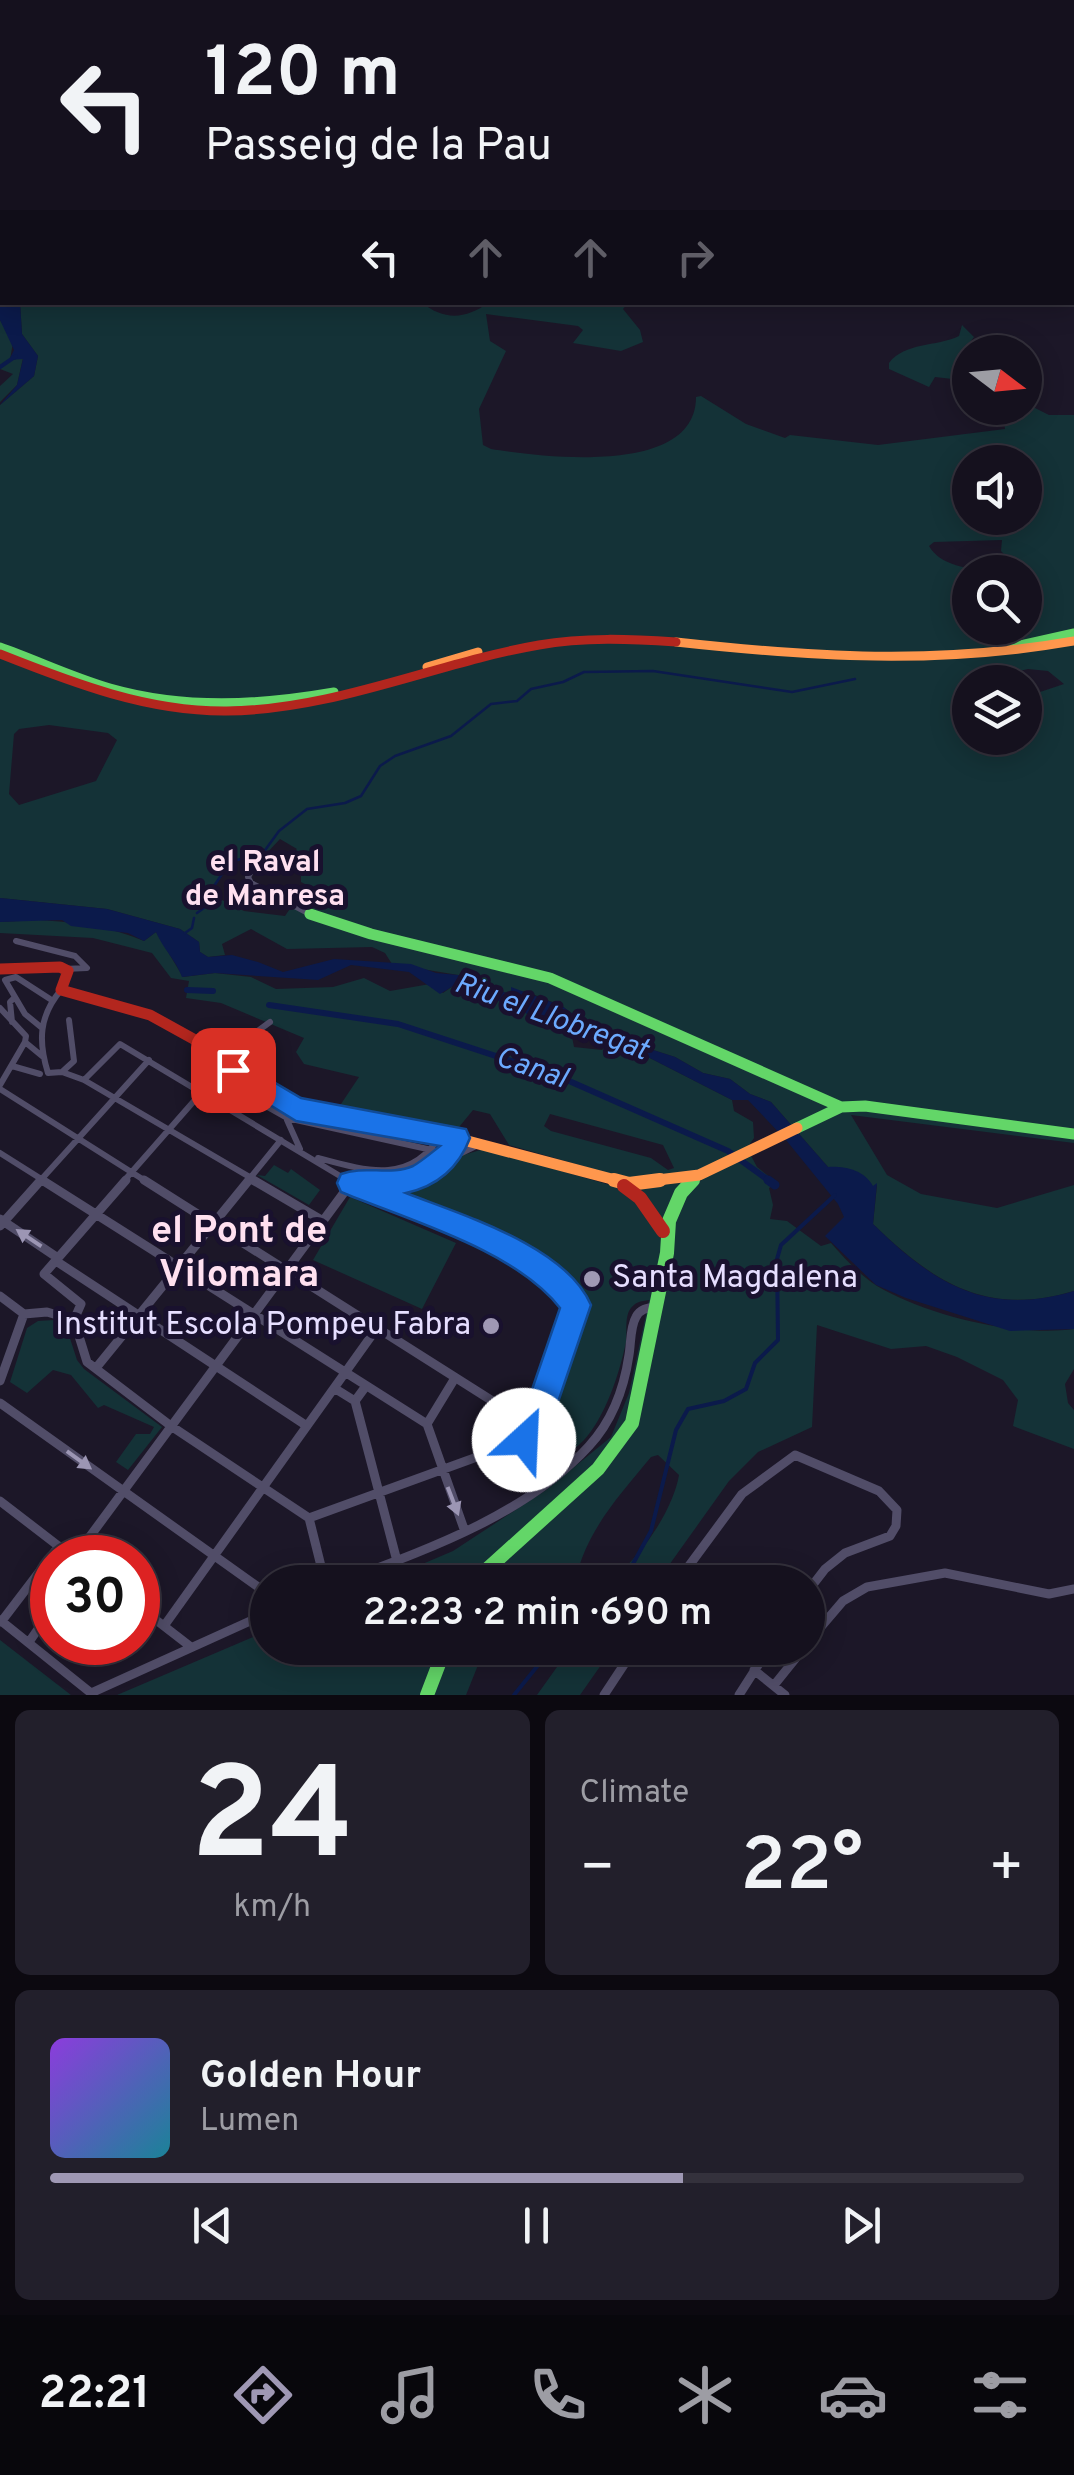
<!DOCTYPE html>
<html lang="en">
<head>
<meta charset="utf-8">
<style>
  body { margin:0; font-family:Overpass,sans-serif; background:#221f2b; color:#f1f3f6; height:100vh; display:flex; flex-direction:column; font-size:38px; white-space:nowrap }
  * { box-sizing:border-box; margin:0 }
  p { font-size:32px; color:#9d9da4 }
  .icon { flex:none; width:55px; height:55px; fill:none; stroke:currentColor; stroke-width:2; stroke-linecap:round; stroke-linejoin:round }
  .map { position:relative; height:1695px; overflow:hidden }
  .details { display:flex; flex-direction:column; gap:15px; padding:15px; background:#0c0910; flex:1 }
  .details>* { flex:none }
  .top-card { position:absolute; left:0px; top:0px; width:1075px; height:305px; box-shadow:0 5px 25px #0003,0 0 0 2px #34313c; background:#15111e; color:#f1f3f6; overflow:hidden }
  .needle { width:65px; rotate:106deg }
  .tools { position:absolute; left:952px; top:335px; display:grid; gap:20px }
  .tools a { display:grid; place-items:center; width:90px; height:90px; border-radius:50%; background:#15111e; box-shadow:0 5px 25px #0003,0 0 0 2px #34313c; font-size:50px }
  .speed { position:absolute; left:30px; top:1535px; display:flex; gap:20px; font-size:50px; font-weight:700; text-align:center }
  .speed>* { display:grid; place-content:center; width:130px; height:130px; border-radius:50%; background:#15111e; box-shadow:0 5px 25px #0003,0 0 0 2px #34313c; line-height:1 }
  .speed .limit { border:15px solid #d22; background:#fff; color:#111 }
  .pin { position:absolute; display:grid; place-items:center; width:85px; height:85px; color:#fff; margin:-42px; border-radius:20px; box-shadow:0 5px 15px #0006 }
  .me { position:absolute; width:110px; margin:-55px; rotate:25deg; stroke-linejoin:round; filter:drop-shadow(0 0 8px #0008) }
  .turn { display:flex; align-items:center; gap:35px; height:210px; padding:0 40px; font-size:45px }
  .turn .icon { width:130px; height:130px; stroke-width:2.5 }
  .turn b { display:block; font-size:70px; line-height:85px }
  .lanes { display:flex; align-items:center; height:95px; padding:0 40px; background:#0003; justify-content:center; gap:50px; direction:ltr }
  .lanes .off { opacity:.35 }
  .big { font-size:75px; font-weight:600; line-height:1.1 }
  .details .widget { flex:1; display:flex; flex-direction:column; justify-content:center; gap:15px; min-width:0; padding:0 35px; border-radius:15px; background:#221f2b }
  .details .dial { align-items:center; gap:0 }
  .dial b { font-size:130px; line-height:1 }
  .song { display:flex; align-items:center; gap:30px }
  .cover { width:120px; height:120px; border-radius:15px; background:linear-gradient(135deg,hsl(270 70% 55%),hsl(190 70% 35%)) }
  .played { height:10px; border-radius:5px; background:linear-gradient(90deg,#9f98b4 65%,#34313c 65%) }
  .keys { display:flex; justify-content:space-around; direction:ltr }
  .heat { display:flex; justify-content:space-between; align-items:center; font-size:55px; direction:ltr }
  .details .tiles { flex:1; display:grid; gap:15px; grid-template-columns:1fr 1fr }
  .widget:last-child { grid-column:span 2 }
  .trip { position:absolute; left:250px; top:1565px; width:575px; height:100px; border-radius:50px; background:#15111e; box-shadow:0 5px 25px #0003,0 0 0 2px #34313c; font-weight:600; line-height:100px; text-align:center }
  .dock { display:flex; height:160px; justify-content:space-around; align-items:center; background:#08070c; color:#9d9da4 }
  .dock .icon { width:70px; height:70px }
  .dock .active { color:#9f98b4 }
  .dock b { font-size:45px; color:#f1f3f6 }
  .map>svg:first-child { display:block }
  .green { fill:#143237; fill-rule:evenodd }
  .water { fill:#0b1a4b }
  .lines { fill:none; stroke-linecap:round; stroke-linejoin:round }
  .stream-far1 { stroke:#0b1a4b; stroke-width:2.5 }
  .stream { stroke:#0b1a4b; stroke-width:4 }
  .canal-far2 { stroke:#0b1a4b; stroke-width:4 }
  .canal-far1 { stroke:#0b1a4b; stroke-width:6 }
  .canal { stroke:#0b1a4b; stroke-width:9 }
  .street-far1 { stroke:#514d68; stroke-width:6 }
  .street { stroke:#514d68; stroke-width:9 }
  .fast-far2 { stroke:#63d668; stroke-width:9 }
  .fast-far1 { stroke:#63d668; stroke-width:11 }
  .fast { stroke:#63d668; stroke-width:14 }
  .slow-far3 { stroke:#ff974d; stroke-width:5 }
  .slow-far2 { stroke:#ff974d; stroke-width:9 }
  .slow-far1 { stroke:#ff974d; stroke-width:11 }
  .slow { stroke:#ff974d; stroke-width:14 }
  .jam-far2 { stroke:#b3261e; stroke-width:9 }
  .jam-far1 { stroke:#b3261e; stroke-width:11 }
  .jam { stroke:#b3261e; stroke-width:14 }
  .rail { stroke:#4b5b72; stroke-width:2.5; stroke-dasharray:8 6; stroke-linecap:butt }
  .oneway { fill:#9c96b4 }
  .route { fill:#1a73e8; stroke:#114b97; stroke-width:2.5 }
  .poi-dot { fill:#9f98b4; stroke:#19112e; stroke-width:4 }
  .labels { text-anchor:middle; dominant-baseline:central; stroke-width:10; stroke-linejoin:round; paint-order:stroke }
  .neighbourhood-label { font-size:30px; font-weight:bold; fill:#ffe0f0; stroke:#19112e }
  .water-label { font-size:30px; font-style:italic; fill:#6caaff; stroke:#19112e }
  .near-poi-label { font-size:32px; fill:#e6deff; stroke:#19112e; text-anchor:start }
  .near-quarter-label { font-size:38px; font-weight:bold; fill:#ffe0f0; stroke:#19112e }
</style>
</head>
<body>
<div class="map">
<svg width="1074" height="1695" viewBox="0 0 1074 1695">
  <rect width="100%" height="100%" fill="#1c1728"/>
  <!-- green -->
  <path class="green" d="M 421,302 C 444,321 466,319 488,303 L 628,303 L 623,309 L 640,330 L 643,342 L 621,351 L 573,343 L 583,330 L 578,326 L 486,314 L 490,341 L 506,351 L 479,409 L 483,445 L 491,449 C 542,457 696,477 696,397 L 701,396 L 746,424 L 785,438 L 790,435 L 878,445 L 1005,429 L 1002,408 L 1025,408 L 1025,403 L 1049,415 L 1074,415 L 1074,1143 L 851,1115 L 887,1175 L 921,1194 L 997,1208 L 1074,1185 L 1074,1291 C 987,1317 934,1283 873,1224 L 877,1185 L 873,1187 C 865,1172 844,1166 828,1167 L 771,1102 L 750,1094 L 730,1079 L 703,1073 L 675,1057 L 625,1041 L 607,1040 L 562,1006 L 525,991 L 512,995 L 458,975 L 392,964 L 385,953 L 372,947 L 287,949 L 251,929 L 222,944 L 225,955 L 208,957 L 200,952 L 199,942 L 180,929 L 107,909 L 0,898 L 0,405 L 34,376 L 38,356 L 22,334 L 20,303 ZM 970,462 L 1025,462 L 1025,518 L 970,518 ZM 1002,540 L 1001,551 L 1014,565 L 1012,569 C 987,571 943,571 929,546 L 934,542 ZM 970,572 L 1025,572 L 1025,628 L 970,628 ZM 1028,669 L 1048,671 L 1064,684 L 1025,697 L 1025,738 L 970,738 L 970,682 ZM 49,725 L 108,733 L 117,740 L 96,781 L 19,805 L 9,794 L 14,734 L 19,729 ZM 280,839 L 297,849 L 281,864 L 301,876 L 301,882 L 328,896 L 323,905 L 298,897 L 285,916 L 244,911 L 210,894 L 231,862 L 265,855 Z
    M 0,320 L 13,342 L 10,360 L 23,358 L 17,385 L 0,402 L 0,386 L 13,374 L 0,369 Z
    M 962,325 L 974,337 L 966,347 L 973,352 L 970,381 L 935,377 L 929,387 L 889,369 L 889,363 C 905,342 936,347 959,336 Z
    M 39,920 C 74,922 115,928 144,941 L 156,932 L 183,977 L 215,973 L 251,977 L 276,989 L 333,987 L 364,978 L 390,991 L 430,984 L 443,993 L 453,986 L 478,990 L 490,1002 L 492,998 L 517,1004 L 553,1027 L 570,1027 L 574,1047 L 602,1050 L 607,1045 L 646,1056 L 732,1100 L 734,1111 L 753,1122 L 754,1138 L 747,1148 L 757,1167 L 777,1183 L 769,1188 L 773,1205 L 770,1219 L 787,1221 L 821,1246 L 831,1243 C 844,1258 860,1275 877,1286 C 928,1316 1016,1337 1074,1329 L 1074,1369 L 1065,1384 L 1068,1403 L 1074,1410 L 1074,1449 L 1013,1426 L 1018,1400 L 1003,1380 L 957,1357 L 926,1346 L 891,1349 L 817,1325 L 812,1427 L 758,1452 L 729,1481 L 657,1582 L 607,1582 C 638,1562 673,1511 679,1475 L 658,1455 L 651,1457 C 618,1497 587,1530 575,1581 L 578,1582 L 380,1582 L 453,1551 L 546,1490 L 611,1437 L 629,1393 L 649,1300 C 641,1301 634,1302 629,1311 C 625,1320 627,1332 626,1342 C 619,1377 593,1464 546,1456 L 533,1443 C 550,1406 586,1338 579,1298 L 506,1245 L 369,1187 L 414,1183 L 453,1158 L 484,1149 L 610,1185 L 614,1175 L 509,1145 L 490,1114 L 473,1110 L 455,1132 L 337,1110 L 359,1077 L 304,1064 L 296,1052 L 304,1038 L 221,1003 L 186,998 L 189,981 L 171,978 L 152,953 L 93,938 L 0,933 L 0,922 ZM 550,1114 L 663,1145 L 674,1168 L 668,1170 L 651,1158 L 551,1131 L 544,1126 Z
    M 274,1165 L 288,1173 L 291,1169 L 320,1190 L 309,1205 L 257,1175 L 265,1176 Z
    M 350,1197 L 456,1243 L 422,1309 L 313,1260 Z
    M 54,1320 L 67,1329 L 77,1360 L 84,1369 L 162,1427 L 128,1470 L 116,1462 L 136,1434 L 150,1434 L 154,1427 L 104,1405 L 98,1408 L 71,1375 L 53,1370 L 27,1393 L 10,1382 L 27,1328 L 38,1321 Z
    M 267,1631 L 268,1648 L 490,1648 L 478,1665 L 466,1695 L 117,1695 Z
    M 0,1640 L 71,1695 L 0,1695 Z
    M 564,1648 L 613,1648 L 580,1695 L 537,1695 L 562,1660 Z"/>
  <!-- water -->
  <path class="water" d="M 0,272 L 2,302 L 20,303 L 22,334 L 38,356 L 34,376 L 0,405 L 17,385 L 23,359 L 9,360 L 14,350 L 0,320 Z
    M 0,898 L 107,909 L 180,929 L 199,942 L 200,952 L 208,957 L 232,955 L 258,962 L 283,972 L 334,959 L 411,964 L 436,973 L 458,975 L 511,995 L 511,987 L 562,1006 L 607,1040 L 625,1041 L 675,1057 L 703,1073 L 730,1079 L 750,1094 L 771,1102 L 828,1167 C 845,1166 864,1170 873,1186 L 877,1183 L 873,1224 C 934,1284 987,1317 1074,1291 L 1074,1329 L 1010,1331 L 906,1298 L 876,1285 L 825,1236 L 844,1217 L 838,1204 L 786,1140 L 748,1100 L 732,1100 L 646,1056 L 607,1045 L 583,1024 L 542,1025 L 540,1019 L 528,1015 L 516,1004 L 508,1006 L 493,998 L 490,1003 L 474,989 L 469,990 L 471,998 L 453,986 L 440,994 L 409,972 L 351,965 L 318,980 L 215,973 L 182,977 C 176,960 163,949 156,932 L 144,941 L 128,933 L 71,926 L 62,920 L 0,922 Z"/>
  <g class="lines">
    <!-- stream-far1 -->
    <path class="stream-far1" d="M 197,913 L 219,897 L 212,889 L 230,862 L 263,853 L 279,831 L 307,809 L 345,803 L 361,796 L 380,766 L 395,756 L 451,736 L 491,704 L 517,701 L 531,689 L 563,682 L 584,672 L 653,671 L 792,692 L 855,679
      M 185,933 L 192,928 L 194,918"/>
    <!-- stream -->
    <path class="stream" d="M 623,1582 L 651,1531 L 676,1430 L 688,1409 L 724,1401 L 746,1389 L 755,1363 L 778,1340 L 777,1259 L 781,1245 L 835,1195
      M 514,1695 L 552,1648"/>
    <!-- canal-far2 -->
    <path class="canal-far2" d="M 262,0 L 266,2
      M 0,367 L 16,356"/>
    <!-- canal-far1 -->
    <path class="canal-far1" d="M 187,990 L 213,991
      M 269,1005 L 398,1024 L 560,1077 L 728,1151 L 771,1182"/>
    <!-- canal -->
    <path class="canal" d="M 768,1180 L 775,1185"/>
    <!-- street-far1 -->
    <path class="street-far1" d="M 279,855 L 254,866 L 248,877 L 251,883 L 310,914
      M 16,941 L 75,956 L 87,968 L 64,969
      M 61,990 C 39,1016 38,1041 48,1073 L 62,1072 L 84,1080 L 258,1182
      M 0,1008 L 26,1036 L 25,1042 L 42,1056
      M 12,1022 L 10,1002 L 15,997
      M 42,1028 L 25,1014 L 5,980 L 16,977 L 50,999
      M 230,1063 L 255,1033 L 270,1022
      M 12,1066 L 40,1074
      M 62,1072 L 74,1061 L 69,1020
      M 215,1077 L 287,1118 L 450,1154
      M 84,1080 L 120,1044 L 350,1182
      M 0,1085 L 25,1042
      M 0,1089 L 147,1182
      M 287,1120 L 300,1149
      M 0,1153 L 46,1182
      M 318,1158 C 366,1171 412,1185 441,1134
      M 39,1182 L 149,1060
      M 123,1182 L 201,1093
      M 247,1182 L 281,1140
      M 388,1182 L 412,1177 L 480,1144"/>
    <!-- street -->
    <path class="street" d="M 42,1180 L 427,1424 L 464,1529
      M 144,1180 L 516,1416 L 542,1483
      M 253,1180 L 323,1221
      M 358,1183 L 402,1180
      M 0,1219 L 58,1258
      M 0,1226 L 41,1180
      M 56,1261 L 307,1426
      M 0,1296 L 24,1314 L 47,1312 L 74,1320 L 87,1362 L 171,1426 L 309,1518 L 325,1582
      M 74,1320 L 81,1304 L 44,1274 L 126,1180
      M 96,1368 L 249,1180
      M 0,1381 L 24,1314
      M 334,1388 L 355,1401 L 366,1386
      M 355,1401 L 397,1561
      M 0,1403 L 268,1594
      M 427,1424 L 455,1378
      M 0,1501 L 74,1558
      M 309,1518 L 524,1440 L 538,1414 L 576,1305 C 520,1233 422,1222 346,1180
      M 74,1558 L 351,1183
      M 340,1582 C 426,1550 526,1515 589,1446 C 613,1420 624,1389 629,1355 C 631,1344 630,1327 636,1317 C 640,1309 647,1308 655,1307
      M 677,1582 L 742,1494 L 795,1455 L 879,1491 L 897,1510 L 896,1526 L 890,1536 L 845,1553 L 825,1569 L 808,1591
      M 138,1606 L 191,1647
      M 0,1620 L 91,1693 L 268,1613
      M 1,1622 L 59,1546
      M 164,1626 L 377,1328
      M 29,1642 L 52,1609
      M 808,1642 L 843,1601 L 867,1587 L 945,1573 L 1049,1594 L 1074,1589
      M 754,1670 L 785,1695
      M 775,1684 L 804,1648
      M 604,1695 L 635,1648
      M 739,1695 L 769,1648"/>
    <!-- fast-far2 -->
    <path class="fast-far2" d="M 0,647 C 37,660 72,677 110,688 C 184,709 259,705 334,692
      M 1002,649 L 1074,633"/>
    <!-- fast-far1 -->
    <path class="fast-far1" d="M 310,914 L 371,934 L 550,978 L 841,1107
      M 797,1128 L 841,1107 L 865,1106 L 1074,1134
      M 691,1182 L 695,1178"/>
    <!-- fast -->
    <path class="fast" d="M 473,1582 L 598,1469 L 632,1423 L 667,1253 L 669,1221 L 681,1193 L 693,1180
      M 427,1695 L 445,1648"/>
    <!-- slow-far3 -->
    <path class="slow-far3" d="M 379,0 L 386,2"/>
    <!-- slow-far2 -->
    <path class="slow-far2" d="M 676,642 C 813,657 937,665 1074,641
      M 427,667 L 478,652"/>
    <!-- slow-far1 -->
    <path class="slow-far1" d="M 276,1097 L 296,1109 L 441,1134 L 623,1182
      M 641,1182 L 699,1175 L 797,1128"/>
    <!-- slow -->
    <path class="slow" d="M 614,1180 L 629,1184 L 660,1180"/>
    <!-- jam-far2 -->
    <path class="jam-far2" d="M 0,654 C 73,683 148,712 227,711 C 335,710 435,663 539,645 C 584,637 631,639 676,642"/>
    <!-- jam-far1 -->
    <path class="jam-far1" d="M 0,969 L 60,967 L 68,971 L 61,990 L 150,1015 L 226,1057 L 241,1076 L 276,1097"/>
    <!-- jam -->
    <path class="jam" d="M 624,1186 L 640,1198 L 663,1231"/>
    <!-- rail -->
    <path class="rail" d="M 207,0 L 212,2"/>
  </g>
  <!-- one-way arrows -->
  <defs><path id="oneway-solid" d="M-6-.8H1V-3.2L6.5 0L1 3.2V.8H-6Z" transform="scale(2.5)"/></defs>
  <g class="oneway">
    <use href="#oneway-solid" transform="translate(29 1238) rotate(-146)"/>
    <use href="#oneway-solid" transform="translate(79 1460) rotate(36)"/>
    <use href="#oneway-solid" transform="translate(453 1501) rotate(69)"/>
  </g>
  <!-- route -->
  <path class="route" d="M 233,1058 L 301,1098 L 466,1129 L 470,1138 C 459,1167 438,1186 406,1193 C 462,1215 566,1246 591,1305 L 554,1414 L 535,1451 L 524,1456 L 513,1451 L 508,1440 L 526,1407 L 560,1308 C 515,1250 408,1220 341,1192 L 337,1183 L 341,1174 C 364,1165 391,1176 413,1166 C 422,1161 431,1153 440,1146 L 296,1121 L 224,1077 L 220,1070 L 224,1062 Z"/>
  <!-- markers -->
  <g class="poi-dot">
    <circle cx="592" cy="1279" r="10"/>
    <circle cx="491" cy="1326" r="10"/>
  </g>
  <g class="labels">
    <!-- neighbourhood labels -->
    <g class="neighbourhood-label">
      <text x="265" y="863">el Raval<tspan x="265" dy="34">de Manresa</tspan></text>
    </g>
    <!-- water labels -->
    <g class="water-label">
      <text transform="translate(551 1018) rotate(20)">Riu el Llobregat</text>
      <text transform="translate(531 1069) rotate(19)">Canal</text>
    </g>
    <!-- near-poi labels -->
    <g class="near-poi-label">
      <text x="612" y="1279">Santa Magdalena</text>
      <text x="471" y="1326" text-anchor="end">Institut Escola Pompeu Fabra</text>
    </g>
    <!-- near-quarter labels -->
    <g class="near-quarter-label">
      <text x="239" y="1232">el Pont de<tspan x="239" dy="44">Vilomara</tspan></text>
    </g>
  </g>
</svg>
<div class="tools">
<a><svg class="needle" viewBox="-14 -14 28 28"><path d="M0-13l5 13h-10z" fill="#e53935"/><path d="M0 13l5-13h-10z" fill="#9d9da4"/></svg></a>
<a><svg class="icon" aria-label="sound" viewBox="0 0 24 24"><path d="M4 9h4l5-4v14l-5-4H4zM17 9q2 3 0 6"/></svg></a>
<a><svg class="icon" aria-label="search" viewBox="0 0 24 24"><circle cx="10" cy="10" r="6"/><path d="M15 15l6 6"/></svg></a>
<a><svg class="icon" aria-label="layers" viewBox="0 0 24 24"><path d="M12 4l9 5-9 5-9-5zM3 14l9 5 9-5"/></svg></a>
</div>
<div class="speed"><div class="limit">30</div></div>
<div class="pin" style="left:233px;top:1070px;background:#d93025"><svg class="icon" aria-label="arrive" viewBox="0 0 24 24"><path d="M6 21V4h12l-3 4 3 4H6"/></svg></div>
<svg class="me" style="left:524px;top:1440px" viewBox="-20 -20 40 40"><circle r="19" fill="#fff"/><path d="M0-13L10 11 0 6-10 11z" fill="#1a73e8"/></svg>
<div class="trip">22:23 · 2 min · 690 m</div>
<div class="top-card">
<div class="turn"><svg class="icon" aria-label="left" viewBox="0 0 24 24"><path d="M17 20v-9H6M10 6l-5 5 5 5"/></svg><div><b>120 m</b>Passeig de la Pau</div></div>
<div class="lanes"><svg class="icon" aria-label="left" viewBox="0 0 24 24"><path d="M17 20v-9H6M10 6l-5 5 5 5"/></svg><svg class="icon off" aria-label="ahead" viewBox="0 0 24 24"><path d="M12 20V5M6 11l6-6 6 6"/></svg><svg class="icon off" aria-label="ahead" viewBox="0 0 24 24"><path d="M12 20V5M6 11l6-6 6 6"/></svg><svg class="icon off" aria-label="right" viewBox="0 0 24 24"><path d="M7 20v-9h11M14 6l5 5-5 5"/></svg></div>
</div>
</div>
<section class="details">
<div class="tiles">
<div class="widget dial"><b>24</b><p>km/h</p></div>
<div class="widget"><p>Climate</p>
<div class="heat"><a>−</a><b class="big">22°</b><a>+</a></div>
</div>
<div class="widget">
<div class="song"><i class="cover"></i><div><b>Golden Hour</b><p>Lumen</p></div></div>
<div class="played"></div>
<div class="keys"><svg class="icon" aria-label="previous" viewBox="0 0 24 24"><path d="M18 5L8 12l10 7zM5 5v14"/></svg><svg class="icon" aria-label="pause" viewBox="0 0 24 24"><path d="M8 5v14M16 5v14"/></svg><svg class="icon" aria-label="next" viewBox="0 0 24 24"><path d="M6 5l10 7-10 7zM19 5v14"/></svg></div>
</div>
</div>
</section>
<nav class="dock">
<b>22:21</b>
<svg class="icon active" aria-label="directions" viewBox="0 0 24 24"><path d="M12 3l9 9-9 9-9-9zM9 14v-3h6M13 9l2 2-2 2"/></svg>
<svg class="icon" aria-label="music" viewBox="0 0 24 24"><path d="M9 18V5l10-2v13"/><circle cx="6" cy="18" r="3"/><circle cx="16" cy="16" r="3"/></svg>
<svg class="icon" aria-label="phone" viewBox="0 0 24 24"><path d="M5 4h4l2 5-3 2q2 4 5 5l2-3 5 2v4C11 20 4 13 5 4z"/></svg>
<svg class="icon" aria-label="climate" viewBox="0 0 24 24"><path d="M12 3v18M4 7l16 10M4 17L20 7"/></svg>
<svg class="icon" aria-label="car" viewBox="0 0 24 24"><path d="M5 17H2v-5l4-1 3-4h7l3 4 3 1v5h-3M9 17h6M6 11h13"/><circle cx="7" cy="17" r="2"/><circle cx="17" cy="17" r="2"/></svg>
<svg class="icon" aria-label="filters" viewBox="0 0 24 24"><path d="M4 7h16M4 17h16"/><circle cx="9" cy="7" r="2"/><circle cx="15" cy="17" r="2"/></svg>
</nav>
</body>
</html>
